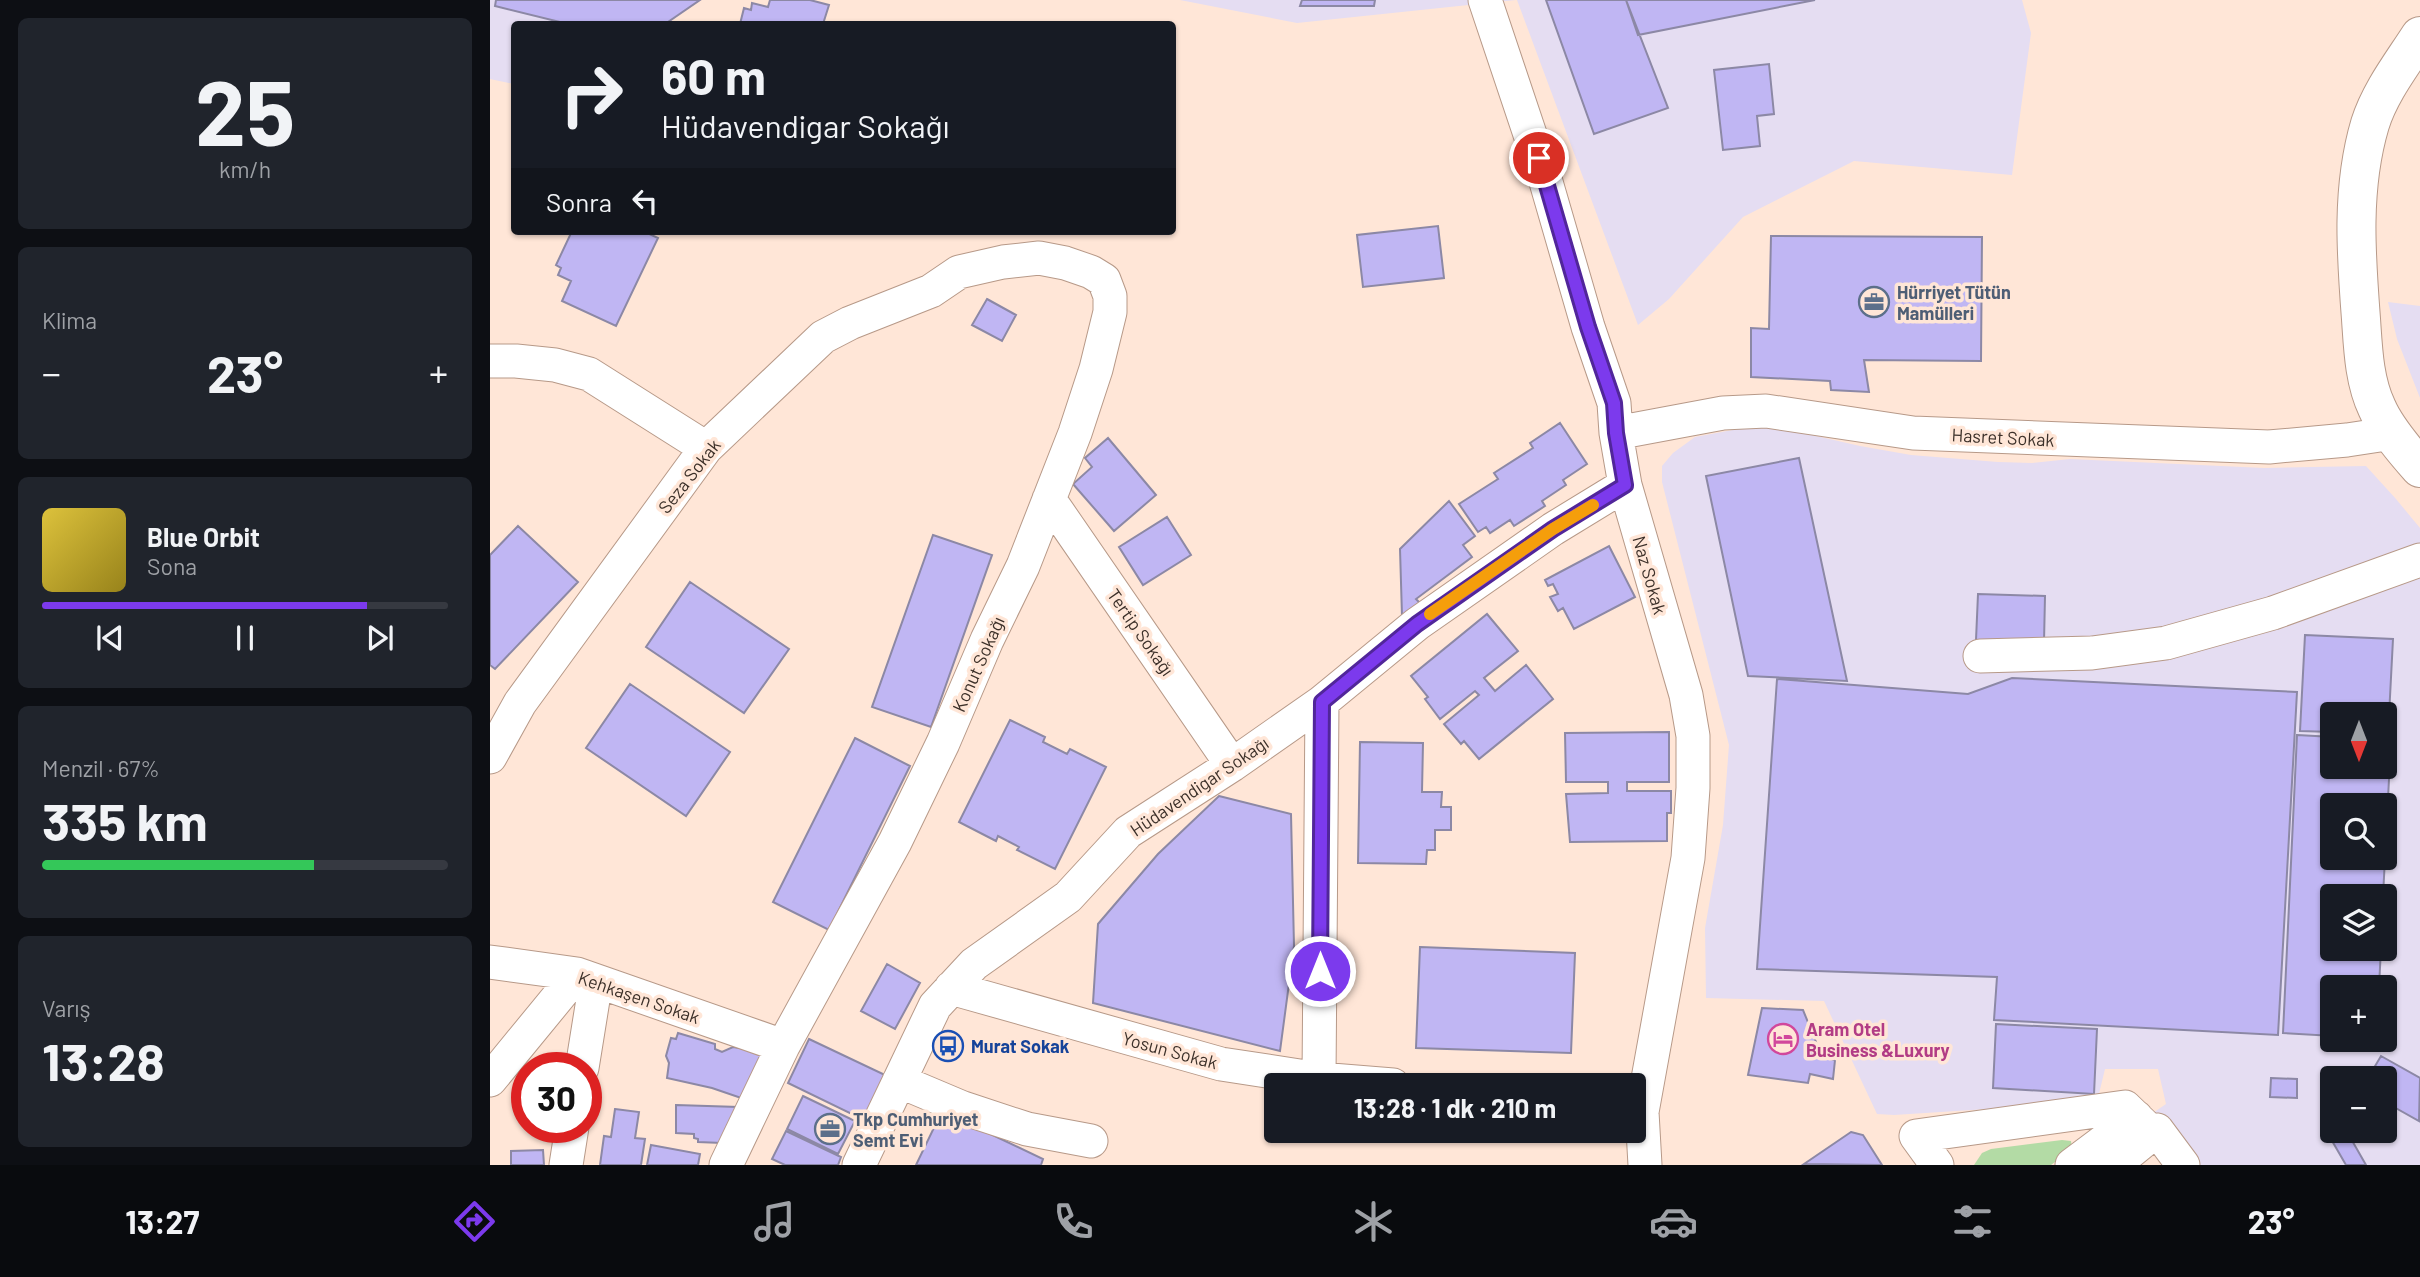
<!DOCTYPE html>
<html lang="tr">
<head>
<meta charset="utf-8">
<style>
  body { margin:0; font-family:Barlow,sans-serif; background:#20242c; color:#f1f3f6; height:100vh; display:flex; flex-direction:column; font-size:26px; white-space:nowrap }
  * { box-sizing:border-box; margin:0 }
  p { font-size:23px; color:#9ea1a6 }
  .icon { flex:none; width:38px; height:38px; fill:none; stroke:currentColor; stroke-width:2; stroke-linecap:round; stroke-linejoin:round }
  .map { position:relative; flex:1; overflow:hidden }
  .details { display:flex; flex-direction:column; gap:18px; padding:18px; background:#0d0f14; width:490px }
  .details>* { flex:none }
  .guide { position:absolute; left:21px; top:21px; width:665px; height:214px; border-radius:7px; box-shadow:0 2px 5px #0004; background:#171b24; color:#f1f3f6; overflow:hidden }
  .needle { width:46px; rotate:180deg }
  .tools { position:absolute; left:1830px; top:702px; display:grid; gap:14px }
  .tools a { display:grid; place-items:center; width:77px; height:77px; border-radius:7px; background:#171b24; box-shadow:0 2px 5px #0004; font-size:35px }
  .speed { position:absolute; left:21px; top:1052px; display:flex; gap:14px; font-size:35px; font-weight:700; text-align:center }
  .speed>* { display:grid; place-content:center; width:91px; height:91px; border-radius:50%; background:#171b24; box-shadow:0 2px 5px #0004; line-height:1 }
  .speed .limit { border:10px solid #d22; background:#fff; color:#111 }
  .pin { position:absolute; display:grid; place-items:center; width:60px; height:60px; color:#fff; margin:-30px; border:4px solid #fff; border-radius:50%; box-shadow:0 2px 7px #0007 }
  .me { position:absolute; width:77px; margin:-38px; rotate:0deg; stroke-linejoin:round; filter:drop-shadow(0 0 5px #0008) }
  .turn { display:flex; align-items:center; gap:24px; height:147px; padding:0 35px; font-size:32px }
  .turn .icon { width:91px; height:91px; stroke-width:2.5 }
  .turn b { display:block; font-size:49px; line-height:60px }
  .then { display:flex; align-items:center; height:66px; padding:0 35px; background:#0003; gap:14px; font-size:26px }
  .big { font-size:52px; font-weight:700; line-height:1.1 }
  .details .card { flex:1; display:flex; flex-direction:column; justify-content:center; gap:10px; min-width:0; padding:0 24px; border-radius:10px; background:#20242c }
  .details .dial { align-items:center; gap:0 }
  .dial b { font-size:91px; line-height:1 }
  .song { display:flex; align-items:center; gap:21px }
  .cover { width:84px; height:84px; border-radius:10px; background:linear-gradient(135deg,hsl(50 70% 55%),hsl(50 70% 35%)) }
  .played { height:7px; border-radius:4px; background:linear-gradient(90deg,#7c3aed 80%,#363941 80%) }
  .keys { display:flex; justify-content:space-around; direction:ltr }
  .heat { display:flex; justify-content:space-between; align-items:center; font-size:38px; direction:ltr }
  .charge { height:10px; border-radius:5px; background:linear-gradient(90deg,#34c759 67%,#363941 0) }
  .trip { position:absolute; left:774px; top:1073px; width:382px; height:70px; border-radius:7px; background:#171b24; box-shadow:0 2px 5px #0004; font-weight:700; line-height:70px; text-align:center }
  .menu { display:flex; height:112px; justify-content:space-around; align-items:center; background:#090b0e; color:#9ea1a6 }
  .menu .icon { width:49px; height:49px }
  .menu .on { color:#7c3aed }
  .menu b { font-size:32px; color:#f1f3f6 }
  main { display:flex; flex:1; min-height:0 }
  .map>svg:first-child { display:block }
  .industrial { fill:#e5ddf2; fill-rule:evenodd }
  .green { fill:#b3dba5 }
  .building { fill:#c0b6f3; stroke:#8c88a5; stroke-width:2 }
  .lines { fill:none; stroke-linecap:round; stroke-linejoin:round }
  .minor-casing { stroke:#b79988; stroke-width:35 }
  .major-casing { stroke:#b79988; stroke-width:40 }
  .minor { stroke:#fff; stroke-width:33 }
  .major { stroke:#fff; stroke-width:38 }
  .route-casing { stroke:#51269a; stroke-width:18 }
  .route { stroke:#7c3aed; stroke-width:12 }
  .slow { stroke:#f59e0b; stroke-width:12 }
  .labels { text-anchor:middle; dominant-baseline:central; stroke-width:7; stroke-linejoin:round; paint-order:stroke }
  .service-label { font-size:18px; font-weight:bold; fill:#4e5e75; stroke:#ffe6d7; text-anchor:start }
  .street-label { font-size:18px; fill:#3c3029; stroke:#ffe6d7 }
  .hotel-label { font-size:18px; font-weight:bold; fill:#b23c85; stroke:#ffe6d7; text-anchor:start }
  .transit-label { font-size:18px; font-weight:bold; fill:#164399; stroke:#ffe6d7; text-anchor:start }
</style>
</head>
<body>
<main>
<section class="details">
<div class="card dial"><b>25</b><p>km/h</p></div>
<div class="card"><p>Klima</p>
<div class="heat"><a>−</a><b class="big">23°</b><a>+</a></div>
</div>
<div class="card">
<div class="song"><i class="cover"></i><div><b>Blue Orbit</b><p>Sona</p></div></div>
<div class="played"></div>
<div class="keys"><svg class="icon" aria-label="previous" viewBox="0 0 24 24"><path d="M18 5L8 12l10 7zM5 5v14"/></svg><svg class="icon" aria-label="pause" viewBox="0 0 24 24"><path d="M8 5v14M16 5v14"/></svg><svg class="icon" aria-label="next" viewBox="0 0 24 24"><path d="M6 5l10 7-10 7zM19 5v14"/></svg></div>
</div>
<div class="card"><p>Menzil · 67%</p><b class="big">335 km</b><div class="charge"></div></div>
<div class="card"><p>Varış</p><b class="big">13:28</b></div>
</section>
<div class="map">
<svg width="1930" height="1165" viewBox="0 0 1930 1165">
  <rect width="100%" height="100%" fill="#ffe6d7"/>
  <!-- industrial -->
  <path class="industrial" d="M 0,0 L 210,0 L 177,24 L 24,24 L 24,84 L 0,79 Z
    M 690,0 L 1026,0 L 807,23 Z
    M 1027,0 L 1532,0 L 1541,33 L 1522,175 L 1364,161 L 1253,217 L 1179,299 L 1148,325 Z
    M 1898,302 L 1930,306 L 1930,398 L 1907,339 Z
    M 1283,426 L 1370,446 L 1421,455 L 1508,462 L 1542,463 L 1580,459 L 1774,468 L 1876,466 L 1906,499 L 1930,528 L 1930,1165 L 1700,1165 L 1660,1115 L 1676,1104 L 1668,1069 L 1615,1069 L 1607,1102 L 1404,1115 L 1387,1114 L 1334,1001 L 1216,998 L 1215,928 L 1233,825 L 1239,745 L 1172,482 L 1172,466 L 1183,453 L 1205,437 L 1248,429 ZM 1843,714 L 1895,714 L 1895,766 L 1843,766 ZM 1843,805 L 1895,805 L 1895,858 L 1843,858 ZM 1843,896 L 1895,896 L 1895,948 L 1843,948 ZM 1843,987 L 1895,987 L 1895,1040 L 1843,1040 ZM 1843,1078 L 1895,1078 L 1895,1130 L 1843,1130 Z"/>
  <!-- green -->
  <path class="green" d="M 1572,1140 L 1581,1141 L 1582,1149 L 1561,1165 L 1484,1165 L 1492,1153 L 1501,1149 Z"/>
  <!-- building -->
  <path class="building" d="M 6,0 L 210,0 L 175,24 L 78,24 L 5,6 Z
    M 280,0 L 320,0 L 339,5 L 333,24 L 250,24 L 254,8 L 261,10 L 262,3 L 278,7 Z
    M 812,0 L 885,0 L 884,6 L 810,6 Z
    M 1056,0 L 1136,0 L 1178,108 L 1104,134 Z
    M 1136,0 L 1325,0 L 1148,35 Z
    M 1279,64 L 1284,114 L 1267,116 L 1270,146 L 1233,150 L 1224,70 Z
    M 948,226 L 954,278 L 873,287 L 867,235 Z
    M 82,231 L 153,231 L 168,238 L 126,326 L 72,301 L 81,281 L 68,275 L 71,268 L 66,265 Z
    M 1281,236 L 1492,237 L 1491,361 L 1374,360 L 1379,392 L 1341,390 L 1340,381 L 1261,377 L 1261,328 L 1279,329 Z
    M 497,299 L 526,315 L 512,341 L 482,325 Z
    M 1070,423 L 1097,464 L 1073,480 L 1076,485 L 1052,501 L 1055,506 L 1024,526 L 1020,520 L 1000,533 L 996,527 L 988,532 L 969,504 L 1008,479 L 1004,473 L 1043,448 L 1040,443 Z
    M 618,438 L 666,495 L 624,531 L 583,484 L 602,467 L 595,458 Z
    M 1309,458 L 1357,681 L 1258,676 L 1216,476 Z
    M 959,501 L 985,536 L 973,545 L 982,557 L 926,599 L 931,604 L 912,616 L 910,549 Z
    M 677,517 L 701,555 L 653,585 L 629,547 Z
    M 28,526 L 88,582 L 5,669 L 0,665 L 0,555 Z
    M 443,535 L 502,555 L 441,727 L 382,707 Z
    M 1119,546 L 1145,597 L 1084,629 L 1073,608 L 1068,611 L 1060,597 L 1068,594 L 1063,584 L 1058,586 L 1055,580 Z
    M 200,582 L 299,649 L 254,713 L 156,647 Z
    M 1488,594 L 1555,596 L 1554,642 L 1486,640 Z
    M 997,614 L 1028,651 L 994,678 L 1005,691 L 1036,665 L 1063,699 L 989,759 L 974,741 L 971,744 L 954,724 L 989,695 L 985,691 L 950,719 L 935,699 L 938,697 L 921,676 Z
    M 1815,635 L 1903,639 L 1898,735 L 1895,735 L 1895,714 L 1843,714 L 1843,732 L 1810,731 Z
    M 1522,678 L 1807,692 L 1788,1035 L 1504,1020 L 1507,977 L 1267,969 L 1287,679 L 1478,694 Z
    M 140,684 L 240,752 L 196,816 L 96,748 Z
    M 520,720 L 555,737 L 553,742 L 577,754 L 580,749 L 616,767 L 565,869 L 527,850 L 529,847 L 508,836 L 506,841 L 469,822 Z
    M 1179,732 L 1179,782 L 1137,782 L 1137,791 L 1181,791 L 1181,813 L 1177,813 L 1177,841 L 1080,842 L 1076,794 L 1118,793 L 1118,782 L 1076,782 L 1075,733 Z
    M 1807,735 L 1843,737 L 1843,766 L 1895,766 L 1895,740 L 1901,740 L 1895,857 L 1895,805 L 1843,805 L 1843,858 L 1895,858 L 1893,896 L 1843,896 L 1843,948 L 1891,948 L 1889,987 L 1843,987 L 1843,1036 L 1793,1033 Z
    M 365,738 L 420,766 L 339,930 L 283,902 Z
    M 870,742 L 933,743 L 932,792 L 952,792 L 951,807 L 961,807 L 961,830 L 945,830 L 945,850 L 937,850 L 936,864 L 868,863 Z
    M 729,796 L 801,814 L 804,946 L 790,1051 L 603,1003 L 608,924 L 668,854 Z
    M 930,947 L 1085,953 L 1081,1053 L 926,1048 Z
    M 397,964 L 430,983 L 405,1029 L 371,1011 Z
    M 1272,1008 L 1313,1010 L 1328,1047 L 1336,1050 L 1335,1058 L 1345,1060 L 1343,1079 L 1320,1074 L 1318,1083 L 1258,1075 Z
    M 1506,1024 L 1607,1029 L 1604,1094 L 1503,1088 Z
    M 188,1033 L 225,1044 L 225,1049 L 232,1052 L 243,1047 L 263,1050 L 276,1057 L 257,1100 L 222,1088 L 177,1078 L 179,1063 L 176,1056 L 181,1038 L 186,1039 Z
    M 319,1039 L 395,1075 L 374,1120 L 298,1083 Z
    M 1891,1056 L 1930,1078 L 1929,1121 L 1895,1102 L 1895,1078 L 1878,1078 Z
    M 1781,1078 L 1807,1079 L 1807,1098 L 1780,1097 Z
    M 313,1096 L 365,1121 L 348,1154 L 297,1129 Z
    M 186,1105 L 248,1107 L 232,1143 L 208,1142 L 208,1139 L 204,1138 L 204,1134 L 186,1133 Z
    M 125,1109 L 149,1112 L 145,1138 L 155,1139 L 151,1165 L 110,1165 L 114,1136 L 121,1137 Z
    M 452,1111 L 553,1159 L 551,1165 L 426,1165 Z
    M 1856,1130 L 1876,1165 L 1856,1165 L 1841,1139 Z
    M 296,1131 L 351,1157 L 348,1165 L 295,1165 L 282,1159 Z
    M 1361,1132 L 1373,1135 L 1392,1165 L 1314,1164 Z
    M 161,1145 L 210,1154 L 208,1165 L 157,1165 Z
    M 53,1150 L 54,1165 L 21,1165 L 21,1151 Z"/>
  <g class="lines">
    <!-- minor casing -->
    <g class="minor-casing">
      <path id="minor" d="M 995,0 L 1056,182 L 1098,327 L 1124,403 L 1126,433 L 1135,485 L 1196,695 L 1203,736 L 1203,788 L 1198,858 L 1152,1112 L 1155,1165
        M 0,361 L 26,361 L 65,365 L 99,374 L 216,448
        M 1126,433 L 1233,413 L 1276,411 L 1423,433 L 1779,447 L 1857,440 L 1903,433
        M 559,499 L 742,765
        M 1490,656 L 1602,653 L 1676,643 L 1783,613 L 1930,560
        M 0,757 L 30,703 L 216,448 L 333,337 L 360,323 L 441,291 L 469,272 L 513,262 L 549,258 L 575,263 L 601,272 L 614,280 L 620,296 L 620,312 L 606,369 L 585,433 L 533,566 L 497,640 L 453,743 L 405,842 L 293,1046 L 236,1165
        M 0,962 L 87,974 L 293,1046
        M 461,988 L 731,1064 L 829,1079 L 903,1085
        M 92,1068 L 106,981
        M 829,1079 L 832,702
        M 0,1080 L 87,974
        M 409,1081 L 473,1108 L 537,1129 L 601,1141
        M 76,1165 L 82,1127
        M 369,1165 L 445,1006 L 484,964 L 578,897 L 638,832 L 742,765 L 832,702 L 927,624 L 1063,529 L 1135,485
        M 1447,1165 L 1426,1136 L 1635,1107 L 1663,1134
        M 1582,1165 L 1646,1117
        M 1624,1165 L 1667,1130 L 1693,1165"/>
    </g>
    <!-- major casing -->
    <g class="major-casing">
      <path id="major" d="M 1930,36 C 1912,64 1890,92 1880,124 C 1861,188 1866,254 1871,319 C 1873,348 1874,381 1887,408 C 1896,429 1915,451 1930,468"/>
    </g>
    <!-- minor -->
    <use href="#minor" class="minor"/>
    <!-- major -->
    <use href="#major" class="major"/>
  </g>
  <g class="lines">
    <!-- route casing -->
    <g class="route-casing">
      <path id="route" d="M 830,971 L 832,702 L 927,624 L 1063,529 L 1135,485 L 1126,433 L 1124,403 L 1098,327 L 1049,158"/>
    </g>
    <!-- route -->
    <use href="#route" class="route"/>
    <!-- slow -->
    <path class="slow" d="M 940,614 L 1063,529 L 1103,505"/>
  </g>
  <!-- icons -->
  <defs>
    <g id="office-ring" transform="scale(1.575)"><circle r="9.5" fill="#ffe6d7" stroke="#5c6f8a" stroke-width="1.5"/><path d="M-6-3h4V-5.5h4V-3h4V5H-6ZM-1-4.5V-3h2v-1.5ZM-6 0V1H6V0Z" fill="#5c6f8a"/></g>
    <g id="hotel-ring" transform="scale(1.575)"><circle r="9.5" fill="#ffe6d7" stroke="#d1479c" stroke-width="1.5"/><path d="M-6-4.5h1.5V1H6V5H4.5V3h-9V5H-6ZM-4 0a1.8 1.8 0 1 1 3.6 0ZM.5 0V-2.5h3Q6-2.5 6 0Z" fill="#d1479c"/></g>
    <g id="bus-ring" transform="scale(1.575)"><circle r="9.5" fill="#ffe6d7" stroke="#1a4fb4" stroke-width="1.5"/><path d="M-5-6H5V4H4V6H2V4H-2V6H-4V4H-5ZM-3.5-4V0h7V-4ZM-3.5 1.2v1.5H-2V1.2ZM2 1.2v1.5H3.5V1.2Z" fill="#1a4fb4"/></g>
  </defs>
  <g fill-rule="evenodd">
    <use href="#office-ring" x="1384" y="302"/>
    <use href="#hotel-ring" x="1293" y="1039"/>
    <use href="#bus-ring" x="458" y="1046"/>
    <use href="#office-ring" x="340" y="1129"/>
  </g>
  <g class="labels">
    <!-- service labels -->
    <g class="service-label">
      <text x="1407" y="292">Hürriyet Tütün<tspan x="1407" dy="21">Mamülleri</tspan></text>
      <text x="363" y="1119">Tkp Cumhuriyet<tspan x="363" dy="21">Semt Evi</tspan></text>
    </g>
    <!-- street labels -->
    <g class="street-label">
      <text transform="translate(1513 437) rotate(3)">Hasret Sokak</text>
      <text transform="translate(199 476) rotate(-52)">Seza Sokak</text>
      <text transform="translate(1160 575) rotate(74)">Naz Sokak</text>
      <text transform="translate(651 632) rotate(55)">Tertip Sokağı</text>
      <text transform="translate(488 664) rotate(-66)">Konut Sokağı</text>
      <text transform="translate(709 786) rotate(-34)">Hüdavendigar Sokağı</text>
      <text transform="translate(149 997) rotate(19)">Kehkaşen Sokak</text>
      <text transform="translate(680 1050) rotate(15)">Yosun Sokak</text>
    </g>
    <!-- hotel labels -->
    <g class="hotel-label">
      <text x="1316" y="1029">Aram Otel<tspan x="1316" dy="21">Business &amp;Luxury</tspan></text>
    </g>
    <!-- transit labels -->
    <g class="transit-label">
      <text x="481" y="1046">Murat Sokak</text>
    </g>
  </g>
</svg>
<div class="tools">
<a><svg class="needle" viewBox="-14 -14 28 28"><path d="M0-13l5 13h-10z" fill="#e53935"/><path d="M0 13l5-13h-10z" fill="#9ea1a6"/></svg></a>
<a><svg class="icon" aria-label="search" viewBox="0 0 24 24"><circle cx="10" cy="10" r="6"/><path d="M15 15l6 6"/></svg></a>
<a><svg class="icon" aria-label="layers" viewBox="0 0 24 24"><path d="M12 4l9 5-9 5-9-5zM3 14l9 5 9-5"/></svg></a>
<a>+</a>
<a>−</a>
</div>
<div class="speed"><div class="limit">30</div></div>
<div class="pin" style="left:1049px;top:158px;background:#d93025"><svg class="icon" aria-label="arrive" viewBox="0 0 24 24"><path d="M6 21V4h12l-3 4 3 4H6"/></svg></div>
<svg class="me" style="left:830px;top:971px" viewBox="-20 -20 40 40"><circle r="17" fill="#7c3aed" stroke="#fff" stroke-width="3"/><path d="M0-11L8 9 0 5-8 9z" fill="#fff"/></svg>
<div class="trip">13:28 · 1 dk · 210 m</div>
<div class="guide">
<div class="turn"><svg class="icon" aria-label="right" viewBox="0 0 24 24"><path d="M7 20v-9h11M14 6l5 5-5 5"/></svg><div><b>60 m</b>Hüdavendigar Sokağı</div></div>
<div class="then">Sonra<svg class="icon" aria-label="left" viewBox="0 0 24 24"><path d="M17 20v-9H6M10 6l-5 5 5 5"/></svg></div>
</div>
</div>
</main>
<nav class="menu">
<b>13:27</b>
<svg class="icon on" aria-label="directions" viewBox="0 0 24 24"><path d="M12 3l9 9-9 9-9-9zM9 14v-3h6M13 9l2 2-2 2"/></svg>
<svg class="icon" aria-label="music" viewBox="0 0 24 24"><path d="M9 18V5l10-2v13"/><circle cx="6" cy="18" r="3"/><circle cx="16" cy="16" r="3"/></svg>
<svg class="icon" aria-label="phone" viewBox="0 0 24 24"><path d="M5 4h4l2 5-3 2q2 4 5 5l2-3 5 2v4C11 20 4 13 5 4z"/></svg>
<svg class="icon" aria-label="climate" viewBox="0 0 24 24"><path d="M12 3v18M4 7l16 10M4 17L20 7"/></svg>
<svg class="icon" aria-label="car" viewBox="0 0 24 24"><path d="M5 17H2v-5l4-1 3-4h7l3 4 3 1v5h-3M9 17h6M6 11h13"/><circle cx="7" cy="17" r="2"/><circle cx="17" cy="17" r="2"/></svg>
<svg class="icon" aria-label="filters" viewBox="0 0 24 24"><path d="M4 7h16M4 17h16"/><circle cx="9" cy="7" r="2"/><circle cx="15" cy="17" r="2"/></svg>
<b>23°</b>
</nav>
</body>
</html>
